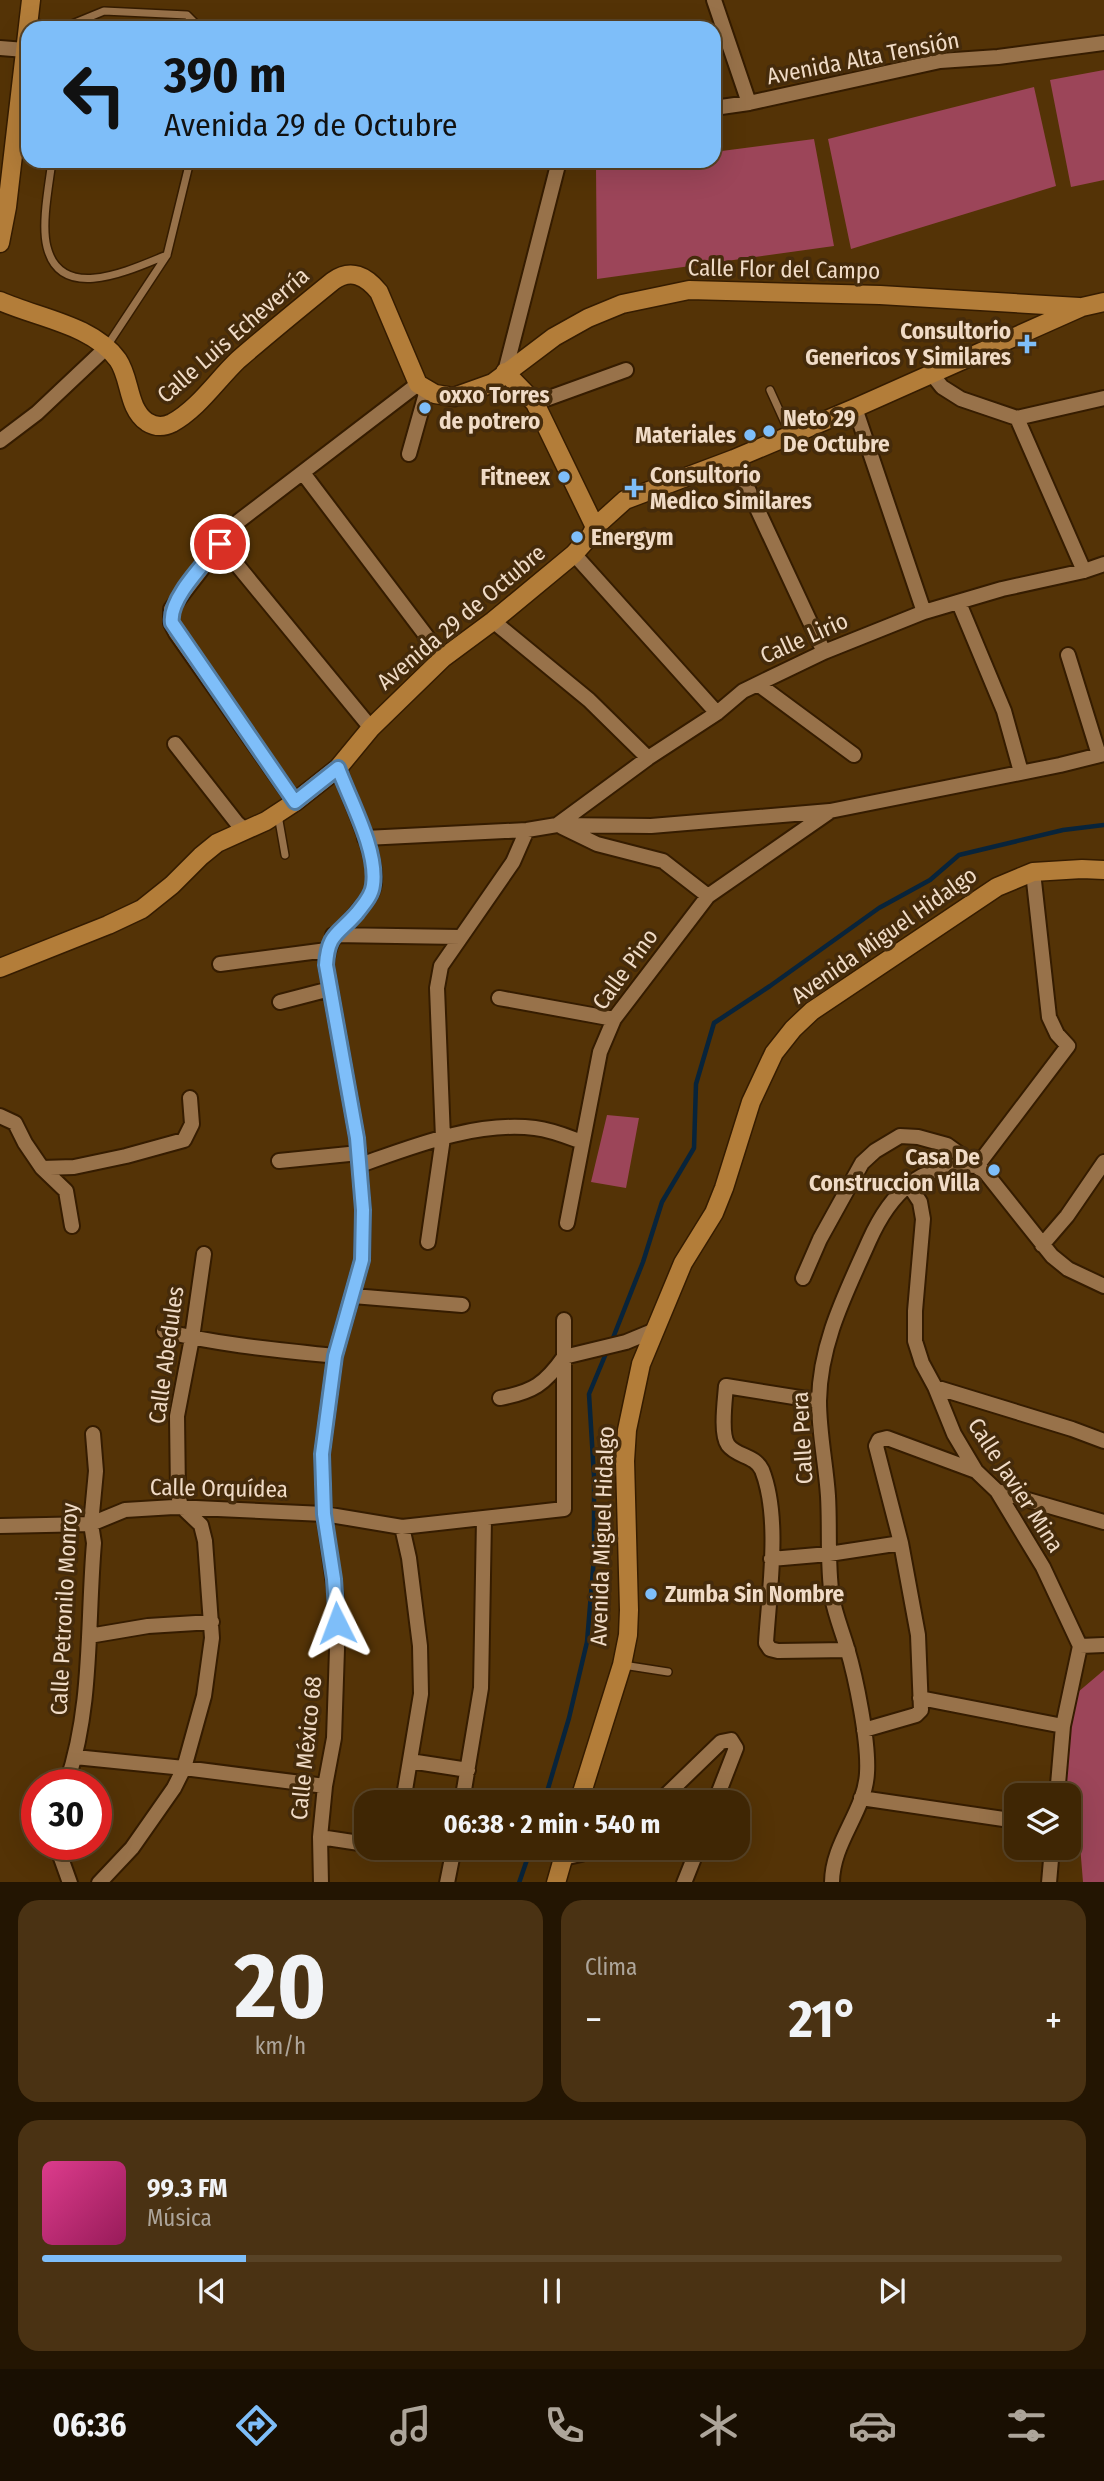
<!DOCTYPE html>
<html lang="es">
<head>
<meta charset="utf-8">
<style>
  body { margin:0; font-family:"Fira Sans Condensed",sans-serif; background:#4a3213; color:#f1f3f6; height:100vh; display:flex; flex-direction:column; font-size:26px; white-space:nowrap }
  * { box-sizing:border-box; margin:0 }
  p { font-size:23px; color:#ada59a }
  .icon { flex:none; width:38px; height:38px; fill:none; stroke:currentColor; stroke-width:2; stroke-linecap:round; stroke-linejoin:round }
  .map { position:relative; height:1882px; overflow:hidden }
  .sheet { display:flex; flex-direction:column; gap:18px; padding:18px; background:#231502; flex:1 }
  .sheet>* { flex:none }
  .banner { position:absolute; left:21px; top:21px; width:700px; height:147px; border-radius:21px; box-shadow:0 7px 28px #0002,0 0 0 2px #584326; background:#7ebef9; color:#111; overflow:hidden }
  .buttons { position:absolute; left:1004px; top:1783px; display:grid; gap:14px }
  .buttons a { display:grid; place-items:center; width:77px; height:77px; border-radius:14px; background:#3f2604; box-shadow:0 7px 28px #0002,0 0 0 2px #584326; font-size:35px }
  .speed { position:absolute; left:21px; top:1769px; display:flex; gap:14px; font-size:35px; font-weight:700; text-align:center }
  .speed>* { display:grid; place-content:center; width:91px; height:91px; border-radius:50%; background:#3f2604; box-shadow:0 7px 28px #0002,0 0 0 2px #584326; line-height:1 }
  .speed .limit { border:10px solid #d22; background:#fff; color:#111 }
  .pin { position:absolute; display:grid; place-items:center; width:60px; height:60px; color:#fff; margin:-30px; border:4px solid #fff; border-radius:50%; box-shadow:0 2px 7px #0007 }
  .me { position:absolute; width:77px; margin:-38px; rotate:357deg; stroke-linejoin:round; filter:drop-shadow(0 0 5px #0008) }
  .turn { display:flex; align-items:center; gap:24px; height:147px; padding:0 28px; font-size:32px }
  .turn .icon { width:91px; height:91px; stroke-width:2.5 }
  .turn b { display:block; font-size:49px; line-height:60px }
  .big { font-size:52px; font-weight:700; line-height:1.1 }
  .sheet .card { flex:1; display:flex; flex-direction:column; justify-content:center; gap:10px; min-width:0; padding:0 24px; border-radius:21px; background:#4a3213 }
  .sheet .dial { align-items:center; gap:0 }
  .dial b { font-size:91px; line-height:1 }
  .song { display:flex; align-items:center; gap:21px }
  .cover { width:84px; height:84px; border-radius:10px; background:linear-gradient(135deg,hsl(330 70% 55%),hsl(330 70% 35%)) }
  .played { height:7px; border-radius:4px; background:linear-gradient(90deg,#7ebef9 20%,#584326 20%) }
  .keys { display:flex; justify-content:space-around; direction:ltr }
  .heat { display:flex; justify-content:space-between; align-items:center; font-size:38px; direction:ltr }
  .sheet .tiles { flex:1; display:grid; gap:18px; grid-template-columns:1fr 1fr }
  .card:last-child { grid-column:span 2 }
  .trip { position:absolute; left:354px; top:1790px; width:396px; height:70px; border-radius:21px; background:#3f2604; box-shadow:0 7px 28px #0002,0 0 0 2px #584326; font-weight:700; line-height:70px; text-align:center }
  .tab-bar { display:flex; height:112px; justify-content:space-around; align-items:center; background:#190f02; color:#ada59a }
  .tab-bar .icon { width:49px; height:49px }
  .tab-bar .current { color:#7ebef9 }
  .tab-bar b { font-size:32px; color:#f1f3f6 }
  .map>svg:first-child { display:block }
  .green { fill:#9c4559 }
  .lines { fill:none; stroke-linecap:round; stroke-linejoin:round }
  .stream { stroke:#08243b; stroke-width:4.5 }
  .lane-casing { stroke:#351c00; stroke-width:10 }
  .street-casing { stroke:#351c00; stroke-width:18 }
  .secondary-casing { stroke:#351c00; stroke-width:21 }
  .lane { stroke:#98724a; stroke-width:7 }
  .street { stroke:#98724a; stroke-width:14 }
  .secondary { stroke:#b37d39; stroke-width:18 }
  .route-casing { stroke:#527ca2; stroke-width:18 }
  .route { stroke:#7ebef9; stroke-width:12 }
  .poi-dot { fill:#7ebef9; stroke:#452b0b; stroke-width:2.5 }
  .labels { text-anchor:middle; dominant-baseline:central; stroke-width:7; stroke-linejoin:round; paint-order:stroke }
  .street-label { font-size:23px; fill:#f0dbc6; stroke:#452b0b }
  .poi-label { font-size:23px; font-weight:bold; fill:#f0dbc6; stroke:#452b0b; text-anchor:start }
</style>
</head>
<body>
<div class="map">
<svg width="1104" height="1883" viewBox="0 0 1104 1883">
  <rect width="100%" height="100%" fill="#543306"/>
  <!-- green -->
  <path class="green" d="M 1104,70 L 1104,180 L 1071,187 L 1050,80 Z
    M 1034,87 L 1056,186 L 851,249 L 828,139 Z
    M 814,139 L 834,246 L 597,279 L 596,168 L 646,161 L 714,161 L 714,152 Z
    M 607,1115 L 639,1118 L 626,1188 L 591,1182 Z
    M 1104,1670 L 1104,1882 L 1083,1882 L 1079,1833 L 1069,1817 L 1069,1796 L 1062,1796 L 1071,1698 Z"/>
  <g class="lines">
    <!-- stream -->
    <path class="stream" d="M 611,1343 L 643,1262 L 662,1202 L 694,1148 L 696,1084 L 714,1023 L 770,986 L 879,908 L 930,880 L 959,855 L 1063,830 L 1104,825
      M 544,1802 L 569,1718 L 587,1642 L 594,1558 L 594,1476 L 589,1394 L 607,1351
      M 519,1883 L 531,1848"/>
    <!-- lane casing -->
    <g class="lane-casing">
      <path id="lane" d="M 28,22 L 65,28
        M 65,27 L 104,11 L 187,15 L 200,28
        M 52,161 C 49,185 41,224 47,247 C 61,304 132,269 167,255
        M 107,346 L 167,255 L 190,161
        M 770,390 L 790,434
        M 278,815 L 285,855
        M 623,1665 L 668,1672"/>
    </g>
    <!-- street casing -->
    <g class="street-casing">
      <path id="street" d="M 714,0 L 749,103
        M 0,48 L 25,50
        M 714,108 L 749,103 L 940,61 L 998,57 L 1104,43
        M 505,372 L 559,161
        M 931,373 L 942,387 L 961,399 L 1017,418 L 1104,398
        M 535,403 L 626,370
        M 855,408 L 924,612
        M 1017,418 L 1084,571
        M 0,441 L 37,413 L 107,347
        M 409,454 L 427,390
        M 734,459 L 824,652
        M 303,473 L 443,658
        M 220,544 L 371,728
        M 574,554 L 717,713
        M 959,603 L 1004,711 L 1021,772
        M 493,621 L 589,700 L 648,758
        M 1068,655 L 1099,755
        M 758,684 L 854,755
        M 175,744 L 237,823 L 245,830
        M 295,802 L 176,633 L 171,623 L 171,609 L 239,521 L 418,384
        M 557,825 L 648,758 L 717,713 L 743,691 L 824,652 L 924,612 L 1002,589 L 1084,571 L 1104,564
        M 562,827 L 597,844 L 663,861 L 708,896
        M 365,838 L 527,830 L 557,825 L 651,826 L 830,811 L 1060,765 L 1104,754
        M 333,935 L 460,937
        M 220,964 L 327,950
        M 499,998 L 614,1019
        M 280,1002 L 330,989
        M 0,1116 L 15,1123 L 25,1143 L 42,1168 L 74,1167 L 126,1156 L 184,1140 L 192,1124 L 190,1098
        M 279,1161 L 359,1153
        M 360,1165 C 414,1146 476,1121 535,1128 C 552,1130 566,1136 582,1142
        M 42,1168 L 66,1191 L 72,1226
        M 909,1185 L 920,1202 L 923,1219 L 915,1311 L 915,1341 L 922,1363 L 935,1387 L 954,1434 L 976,1471 L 997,1491 L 1043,1567 L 1080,1646
        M 567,1223 L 600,1052 L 614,1019 L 708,896 L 829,812
        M 428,1242 L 443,1138 L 437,988 L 441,966 L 513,862 L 527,830
        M 1042,1245 L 1067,1216 L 1104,1162
        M 803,1278 L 820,1239 L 862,1163 L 875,1151 L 900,1136 L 918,1137 L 947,1145 L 986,1173 L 1052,1256 L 1068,1269 L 1104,1286
        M 353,1296 L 462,1305
        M 164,1331 C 220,1345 278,1350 335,1356
        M 935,1387 L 1072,1429 L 1104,1441
        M 500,1398 C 533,1392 545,1384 564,1357 L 626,1342 L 655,1330
        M 819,1401 L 726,1386 C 725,1400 720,1434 728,1445 C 737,1457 755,1455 762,1470 C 781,1518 769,1592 766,1643 L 770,1649 L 778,1651 L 848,1650
        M 997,1491 L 1104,1522
        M 0,1526 L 91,1524 L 125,1510 L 174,1507 L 324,1514 L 402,1527 L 564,1509 L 564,1320
        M 402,1527 L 409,1558 L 420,1646 L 421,1694 L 403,1802
        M 771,1559 L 829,1554 L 901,1543
        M 89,1636 L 148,1626 L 212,1622
        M 1080,1646 L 1104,1645
        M 920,1698 L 1063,1726
        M 864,1730 L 916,1715 L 921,1710 L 918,1635 L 901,1543 L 876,1446 L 879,1440 L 887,1438 L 976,1471
        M 75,1757 L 184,1768 L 325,1786
        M 410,1761 L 468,1770
        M 66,1785 C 93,1708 87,1624 94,1543 L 91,1524 L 96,1471 L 93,1434
        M 1057,1796 L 1063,1726 L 1080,1646
        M 861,1798 L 1017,1821
        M 462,1802 L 481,1688 L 484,1519
        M 659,1802 L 721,1742 L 731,1740 L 736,1748 L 715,1802
        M 320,1837 L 366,1844
        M 56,1844 L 70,1883
        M 563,1858 L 581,1854 L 593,1848
        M 99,1883 L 132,1848 L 174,1788 L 184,1768 L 204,1696 L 212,1638 L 205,1541 L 201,1525 L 181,1506 L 178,1495 L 177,1416 L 192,1338 L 204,1254
        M 321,1883 L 320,1837 L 325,1786 L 334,1738 L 337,1649 L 336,1598 L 324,1514 L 322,1454 L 335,1356 L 362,1260 L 363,1210 L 357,1138 L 326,965 C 329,933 339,935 358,911 C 363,905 371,897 373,888 C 381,861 348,795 338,768
        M 447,1883 L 454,1848
        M 684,1883 L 698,1848
        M 832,1883 C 832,1842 865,1812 867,1773 C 869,1742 856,1678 847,1648 C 842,1631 835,1614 832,1597 C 827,1564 830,1530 828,1496 C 826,1465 819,1433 819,1401 C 820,1342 846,1293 869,1241 C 890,1194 921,1161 977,1166 L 1068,1046 L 1057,1034 L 1049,1017 L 1033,872
        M 1049,1883 L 1052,1848"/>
    </g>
    <!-- secondary casing -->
    <g class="secondary-casing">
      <path id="secondary" d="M 0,243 L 7,207 L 31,0
        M 0,301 C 38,318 93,325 118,360 C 131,379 127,408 147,422 C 155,427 164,427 172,423 C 198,409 217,380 238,360 C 269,333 301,307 333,281 C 351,268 366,276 379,292 L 418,384 L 435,394 L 454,397 L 493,383 L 554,337 L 588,318 L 622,304 L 689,290 L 880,295 L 1079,307
        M 505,372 L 535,403 L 595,527
        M 0,968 L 108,925 L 142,909 L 172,885 L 201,856 L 217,843 L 266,821 L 295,802 L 338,768 L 371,728 L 443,658 L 493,621 L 574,554 L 591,535 L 595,527 L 625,500 L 734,459 L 855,408 L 1082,307 L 1104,302
        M 579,1802 L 622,1665 L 628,1635 L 629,1610 L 625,1461 L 627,1430 L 641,1364 L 683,1263 L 714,1213 L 724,1188 L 751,1102 L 774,1053 L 793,1029 L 812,1011 L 997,887 L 1033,872 L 1082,869 L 1104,870
        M 556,1883 L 566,1848"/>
    </g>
    <!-- lane -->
    <use href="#lane" class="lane"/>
    <!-- street -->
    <use href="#street" class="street"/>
    <!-- secondary -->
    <use href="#secondary" class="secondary"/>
  </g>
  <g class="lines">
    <!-- route casing -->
    <g class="route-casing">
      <path id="route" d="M 220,544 C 206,562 168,599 172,623 L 295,802 L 338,768 C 350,800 378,851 373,885 C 372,896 363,905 357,913 C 338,935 328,933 326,965 L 357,1138 L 363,1210 L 362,1260 L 335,1356 L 322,1454 L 324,1514 L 334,1579 L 337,1623"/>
    </g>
    <!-- route -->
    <use href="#route" class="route"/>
  </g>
  <!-- markers -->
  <g class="poi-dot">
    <path d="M1023.5 333.5h7v7h7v7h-7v7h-7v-7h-7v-7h7z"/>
    <circle cx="425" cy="408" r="7"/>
    <circle cx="769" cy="431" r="7"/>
    <circle cx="750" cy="435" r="7"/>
    <circle cx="564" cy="477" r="7"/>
    <path d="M630.5 477.5h7v7h7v7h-7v7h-7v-7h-7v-7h7z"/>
    <circle cx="577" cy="537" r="7"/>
    <circle cx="994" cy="1170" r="7"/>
    <circle cx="651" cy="1594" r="7"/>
  </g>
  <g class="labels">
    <!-- street labels -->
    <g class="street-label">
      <text transform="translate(863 58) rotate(-11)">Avenida Alta Tensión</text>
      <text transform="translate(784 269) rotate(1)">Calle Flor del Campo</text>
      <text transform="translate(233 335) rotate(-41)">Calle Luis Echeverría</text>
      <text transform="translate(461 617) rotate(-40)">Avenida 29 de Octubre</text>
      <text transform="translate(804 638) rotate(-24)">Calle Lirio</text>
      <text transform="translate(884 935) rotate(-35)">Avenida Miguel Hidalgo</text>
      <text transform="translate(625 969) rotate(-54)">Calle Pino</text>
      <text transform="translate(166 1355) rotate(-82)">Calle Abedules</text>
      <text transform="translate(802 1438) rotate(-93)">Calle Pera</text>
      <text transform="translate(1016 1485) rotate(57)">Calle Javier Mina</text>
      <text transform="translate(219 1488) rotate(1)">Calle Orquídea</text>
      <text transform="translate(602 1536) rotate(-88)">Avenida Miguel Hidalgo</text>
      <text transform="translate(64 1609) rotate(-87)">Calle Petronilo Monroy</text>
      <text transform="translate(306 1748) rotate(-84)">Calle México 68</text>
    </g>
    <!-- poi labels -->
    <g class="poi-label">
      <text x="1011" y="331" text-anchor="end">Consultorio<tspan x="1011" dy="26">Genericos Y Similares</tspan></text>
      <text x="439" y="395">oxxo Torres<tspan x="439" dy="26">de potrero</tspan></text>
      <text x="783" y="418">Neto 29<tspan x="783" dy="26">De Octubre</tspan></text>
      <text x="736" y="435" text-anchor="end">Materiales</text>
      <text x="650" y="475">Consultorio<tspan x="650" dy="26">Medico Similares</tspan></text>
      <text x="550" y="477" text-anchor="end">Fitneex</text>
      <text x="591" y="537">Energym</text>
      <text x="980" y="1157" text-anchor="end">Casa De<tspan x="980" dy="26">Construccion Villa</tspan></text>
      <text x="665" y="1594">Zumba Sin Nombre</text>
    </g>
  </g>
</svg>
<div class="buttons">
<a><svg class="icon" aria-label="layers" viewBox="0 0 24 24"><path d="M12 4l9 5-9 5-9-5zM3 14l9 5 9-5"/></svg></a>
</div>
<div class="speed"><div class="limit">30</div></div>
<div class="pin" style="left:220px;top:544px;background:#d93025"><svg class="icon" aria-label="arrive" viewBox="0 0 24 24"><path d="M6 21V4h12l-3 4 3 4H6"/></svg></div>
<svg class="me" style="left:337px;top:1623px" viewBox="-20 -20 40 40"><path d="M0-17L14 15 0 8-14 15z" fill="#7ebef9" stroke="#fff" stroke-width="4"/></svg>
<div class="trip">06:38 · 2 min · 540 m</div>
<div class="banner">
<div class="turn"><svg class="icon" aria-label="left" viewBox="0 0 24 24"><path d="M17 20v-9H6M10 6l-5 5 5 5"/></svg><div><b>390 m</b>Avenida 29 de Octubre</div></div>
</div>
</div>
<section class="sheet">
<div class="tiles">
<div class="card dial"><b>20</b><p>km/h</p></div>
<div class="card"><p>Clima</p>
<div class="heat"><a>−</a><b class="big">21°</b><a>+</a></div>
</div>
<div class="card">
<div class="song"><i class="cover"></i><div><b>99.3 FM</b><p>Música</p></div></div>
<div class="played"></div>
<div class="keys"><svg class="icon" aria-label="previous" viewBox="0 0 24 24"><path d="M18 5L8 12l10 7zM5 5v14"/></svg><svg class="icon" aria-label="pause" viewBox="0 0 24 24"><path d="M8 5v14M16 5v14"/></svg><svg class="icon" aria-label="next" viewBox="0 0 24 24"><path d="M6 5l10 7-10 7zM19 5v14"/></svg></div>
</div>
</div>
</section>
<nav class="tab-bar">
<b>06:36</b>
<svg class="icon current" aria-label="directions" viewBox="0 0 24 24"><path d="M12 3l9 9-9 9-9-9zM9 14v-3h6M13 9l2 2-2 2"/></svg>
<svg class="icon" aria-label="music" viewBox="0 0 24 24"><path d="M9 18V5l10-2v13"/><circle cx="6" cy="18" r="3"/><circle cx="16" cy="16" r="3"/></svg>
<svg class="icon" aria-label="phone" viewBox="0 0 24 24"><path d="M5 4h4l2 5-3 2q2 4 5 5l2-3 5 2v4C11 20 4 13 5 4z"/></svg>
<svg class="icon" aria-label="climate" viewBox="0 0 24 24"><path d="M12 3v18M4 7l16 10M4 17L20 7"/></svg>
<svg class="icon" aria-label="car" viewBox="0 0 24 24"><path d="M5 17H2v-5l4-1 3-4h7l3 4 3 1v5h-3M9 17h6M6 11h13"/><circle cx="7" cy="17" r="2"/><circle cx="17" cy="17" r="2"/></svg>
<svg class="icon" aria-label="filters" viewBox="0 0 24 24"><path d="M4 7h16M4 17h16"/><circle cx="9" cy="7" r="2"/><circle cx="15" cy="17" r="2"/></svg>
</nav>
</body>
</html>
